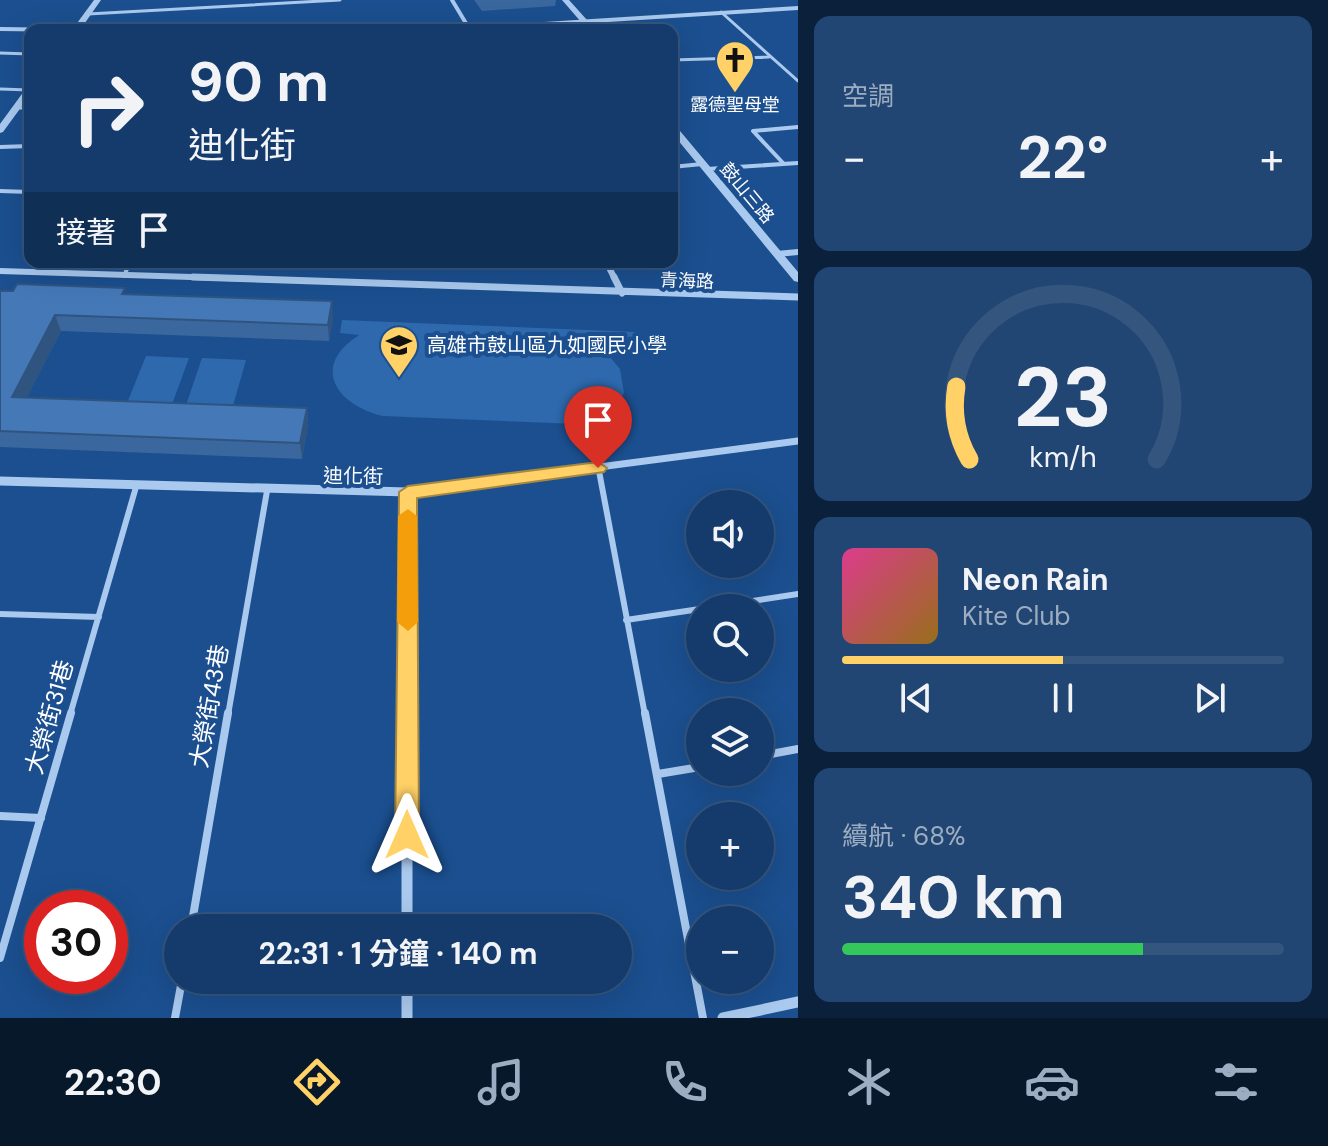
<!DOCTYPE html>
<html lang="zh-TW">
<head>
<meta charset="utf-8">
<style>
  body { margin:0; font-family:"DM Sans","Noto Sans TC",sans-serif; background:#214673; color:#f1f3f6; height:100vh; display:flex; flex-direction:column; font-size:30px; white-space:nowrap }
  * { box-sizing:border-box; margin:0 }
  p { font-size:26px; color:#9dadc1 }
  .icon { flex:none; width:44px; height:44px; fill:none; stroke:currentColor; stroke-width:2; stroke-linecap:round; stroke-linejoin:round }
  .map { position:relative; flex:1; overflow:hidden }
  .details { display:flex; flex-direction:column; gap:16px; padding:16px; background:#0b203b; width:530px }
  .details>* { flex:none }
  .top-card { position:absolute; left:24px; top:24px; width:654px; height:244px; border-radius:16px; box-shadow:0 8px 32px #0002,0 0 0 2px #33557e; background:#143b6b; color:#f1f3f6; overflow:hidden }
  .tools { position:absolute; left:686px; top:490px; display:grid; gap:16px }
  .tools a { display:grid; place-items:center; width:88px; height:88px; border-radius:50%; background:#143b6b; box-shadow:0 8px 32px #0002,0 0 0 2px #33557e; font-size:40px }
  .speed { position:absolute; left:24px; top:890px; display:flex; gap:16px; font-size:40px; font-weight:700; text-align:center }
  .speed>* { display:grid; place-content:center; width:104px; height:104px; border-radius:50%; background:#143b6b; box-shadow:0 8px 32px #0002,0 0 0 2px #33557e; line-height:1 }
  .speed .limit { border:12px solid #d22; background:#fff; color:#111 }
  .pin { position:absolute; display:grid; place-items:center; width:68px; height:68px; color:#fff; margin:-82px -34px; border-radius:50% 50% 50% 0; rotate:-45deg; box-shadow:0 0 8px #0007 }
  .pin .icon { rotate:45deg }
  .me { position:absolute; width:88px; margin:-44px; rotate:0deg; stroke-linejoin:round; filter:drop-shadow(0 0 6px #0008) }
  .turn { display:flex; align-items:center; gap:28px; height:168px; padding:0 32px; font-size:36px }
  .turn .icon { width:104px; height:104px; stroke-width:2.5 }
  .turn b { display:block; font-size:56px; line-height:68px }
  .then { display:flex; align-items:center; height:76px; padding:0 32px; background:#0003; gap:16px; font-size:30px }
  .big { font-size:60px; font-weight:700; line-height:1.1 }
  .details .card { flex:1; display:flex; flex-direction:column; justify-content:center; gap:12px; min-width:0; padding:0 28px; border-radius:16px; background:#214673 }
  .details .dial { align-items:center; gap:0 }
  .dial svg { height:208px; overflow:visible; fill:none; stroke:#33557e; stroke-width:7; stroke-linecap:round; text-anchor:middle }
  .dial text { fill:#f1f3f6; stroke:none }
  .song { display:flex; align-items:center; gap:24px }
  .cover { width:96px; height:96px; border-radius:12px; background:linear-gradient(135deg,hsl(330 70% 55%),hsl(40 70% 35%)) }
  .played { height:8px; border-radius:4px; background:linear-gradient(90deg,#ffd166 50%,#33557e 50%) }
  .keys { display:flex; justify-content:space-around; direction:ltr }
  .heat { display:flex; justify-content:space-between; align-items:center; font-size:44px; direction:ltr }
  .charge { height:12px; border-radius:6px; background:linear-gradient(90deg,#34c759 68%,#33557e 0) }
  .trip { position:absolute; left:164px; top:914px; width:468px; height:80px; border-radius:40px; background:#143b6b; box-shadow:0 8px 32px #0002,0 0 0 2px #33557e; font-weight:700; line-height:80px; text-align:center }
  .tab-bar { display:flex; height:128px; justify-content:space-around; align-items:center; background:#08182b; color:#9dadc1 }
  .tab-bar .icon { width:56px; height:56px }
  .tab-bar .current { color:#ffd166 }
  .tab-bar b { font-size:36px; color:#f1f3f6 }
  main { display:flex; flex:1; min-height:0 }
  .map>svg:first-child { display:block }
  .green { fill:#2e69ad }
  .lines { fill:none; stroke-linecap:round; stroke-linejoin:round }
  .service-far4 { stroke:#a9c9ee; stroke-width:3 }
  .service-far3 { stroke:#a9c9ee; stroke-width:4 }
  .service-far2 { stroke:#a9c9ee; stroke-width:5 }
  .service-far1 { stroke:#a9c9ee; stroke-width:6 }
  .service { stroke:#a9c9ee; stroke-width:8 }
  .minor-far4 { stroke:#a9c9ee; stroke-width:4 }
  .minor-far3 { stroke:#a9c9ee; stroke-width:6 }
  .minor-far2 { stroke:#a9c9ee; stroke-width:7 }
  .minor-far1 { stroke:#a9c9ee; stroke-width:9 }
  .minor { stroke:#a9c9ee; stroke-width:11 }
  .tertiary { fill:#a9c9ee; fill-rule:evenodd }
  .wall { fill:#3a679d }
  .shaded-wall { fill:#305480 }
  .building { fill:#4478b7; stroke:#305480; stroke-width:2 }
  .route { fill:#ffd166; stroke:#a68842; stroke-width:2 }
  .slow { fill:#f59e0b }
  .labels { text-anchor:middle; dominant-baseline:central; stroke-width:8; stroke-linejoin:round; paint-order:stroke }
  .far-poi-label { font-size:18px; fill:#fff; stroke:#1b4f8f }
  .far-street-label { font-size:18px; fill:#fff; stroke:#1b4f8f }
  .poi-label { font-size:20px; fill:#fff; stroke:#1b4f8f; text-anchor:start }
  .street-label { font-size:20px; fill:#fff; stroke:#1b4f8f }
  .near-street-label { font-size:24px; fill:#fff; stroke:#1b4f8f }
</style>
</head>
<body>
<main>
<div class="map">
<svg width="798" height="1018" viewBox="0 0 798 1018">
  <rect width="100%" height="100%" fill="#1b4f8f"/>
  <!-- green -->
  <path class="green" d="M 342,320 L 636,332 L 638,346 L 600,345 L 620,369 L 624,393 C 613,413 600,419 578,424 L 383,416 C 336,405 310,366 359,335 L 340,333 Z
    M 146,356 L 189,358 L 170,410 L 125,408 Z
    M 202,358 L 246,360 L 231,413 L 184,411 Z"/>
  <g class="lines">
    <!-- service-far4 -->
    <path class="service-far4" d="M 721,12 L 798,81
      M 88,14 L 340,0
      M 0,53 L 30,54
      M 672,60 L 769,57
      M 0,89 L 29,90
      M 16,108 L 30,108"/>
    <!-- service-far3 -->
    <path class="service-far3" d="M 0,147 L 30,146
      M 784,164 L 753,131 L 798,127
      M 672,167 L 702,164
      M 707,169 L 798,163
      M 0,191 L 30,192
      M 124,276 L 130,262"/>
    <!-- service-far2 -->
    <path class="service-far2" d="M 598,468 L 599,473"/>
    <!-- service-far1 -->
    <path class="service-far1" d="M 599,471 L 645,715
      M 706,608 L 798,594
      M 0,614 L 99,617
      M 626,620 L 700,609
      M 70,715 L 136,487
      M 228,715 L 267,491"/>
    <!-- service -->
    <path class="service" d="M 645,713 L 703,1018
      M 760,756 L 798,749
      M 658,774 L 700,767
      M 0,816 L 41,818
      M 191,928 L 228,713
      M 0,958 L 71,713
      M 175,1018 L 182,980"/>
    <!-- minor-far4 -->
    <path class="minor-far4" d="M 452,0 L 470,30
      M 0,29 L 76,30
      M 448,30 L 798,8"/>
    <!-- minor-far3 -->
    <path class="minor-far3" d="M 777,254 L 798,252
      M 606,262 L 615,279
      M 0,271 L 255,279"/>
    <!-- minor-far2 -->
    <path class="minor-far2" d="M 193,277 L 798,297
      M 614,277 L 622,293
      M 553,473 L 798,441"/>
    <!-- minor-far1 -->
    <path class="minor-far1" d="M 0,481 L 408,492 L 569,471
      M 407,715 L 408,492"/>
    <!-- minor -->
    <path class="minor" d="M 407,928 L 407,713
      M 407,980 L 407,1018
      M 723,1018 L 798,1002"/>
    <!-- tertiary -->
    <path class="tertiary" d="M 94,0 L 101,0 L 80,30 L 72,30 Z
      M 562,0 L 569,0 L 596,30 L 588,30 Z
      M 27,87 L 30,87 L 30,95 L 3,132 L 0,133 L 0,124 Z
      M 672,124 L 675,125 L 798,272 L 798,282 L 794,281 L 672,133 Z"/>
  </g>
  <!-- wall -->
  <path class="wall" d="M 474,0 L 556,0 L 555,6 L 482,11 Z
    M 0,291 L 126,294 L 333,317 L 329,341 L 61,331 L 27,397 L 307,408 L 308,425 L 302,459 L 0,447 Z"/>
  <!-- shaded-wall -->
  <path class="shaded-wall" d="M 332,301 L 333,317 L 329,341 L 328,325 Z
    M 55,315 L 61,331 L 19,413 L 12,397 Z
    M 307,408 L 308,425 L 302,459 L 300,443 Z"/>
  <!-- building -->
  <path class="building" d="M 17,284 L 125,288 L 122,294 L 332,301 L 328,325 L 55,315 L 12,397 L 307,408 L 300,443 L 0,431 L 0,291 L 13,291 Z"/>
  <!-- route -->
  <path class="route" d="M 598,462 L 607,468 L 604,472 L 417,498 L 419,835 L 416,843 L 407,846 L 399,843 L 395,835 L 399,492 L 408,486 Z"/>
  <!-- slow -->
  <path class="slow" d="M 408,509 L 417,516 L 418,622 L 408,631 L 397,622 L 398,516 Z"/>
  <!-- icons -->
  <defs>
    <g id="church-pin" transform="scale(2)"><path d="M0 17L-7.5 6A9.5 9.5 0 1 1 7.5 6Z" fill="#ffd166" stroke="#1b4f8f"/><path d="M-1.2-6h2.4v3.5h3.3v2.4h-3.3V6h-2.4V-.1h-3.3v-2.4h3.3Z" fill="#111"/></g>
    <g id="school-pin" transform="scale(2)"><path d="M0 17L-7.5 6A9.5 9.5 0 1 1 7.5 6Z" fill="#ffd166" stroke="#1b4f8f"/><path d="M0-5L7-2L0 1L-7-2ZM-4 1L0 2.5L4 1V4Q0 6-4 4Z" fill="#111"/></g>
  </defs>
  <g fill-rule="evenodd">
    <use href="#church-pin" x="735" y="60"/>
    <use href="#school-pin" x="399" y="345"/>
  </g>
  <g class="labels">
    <!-- far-poi labels -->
    <g class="far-poi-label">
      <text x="735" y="105">露德聖母堂</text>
    </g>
    <!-- far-street labels -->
    <g class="far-street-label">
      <text transform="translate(747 193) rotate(50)">鼓山三路</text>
      <text transform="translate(687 281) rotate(2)">青海路</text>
    </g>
    <!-- poi labels -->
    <g class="poi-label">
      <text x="427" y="345">高雄市鼓山區九如國民小學</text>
    </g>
    <!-- street labels -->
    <g class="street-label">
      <text transform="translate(353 476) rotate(1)">迪化街</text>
    </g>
    <!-- near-street labels -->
    <g class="near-street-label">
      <text transform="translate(209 706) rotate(-80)">大榮街43巷</text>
      <text transform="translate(49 717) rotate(-74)">大榮街31巷</text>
    </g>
  </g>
</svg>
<div class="tools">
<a><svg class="icon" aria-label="sound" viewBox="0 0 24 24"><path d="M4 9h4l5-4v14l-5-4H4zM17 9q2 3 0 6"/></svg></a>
<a><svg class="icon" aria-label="search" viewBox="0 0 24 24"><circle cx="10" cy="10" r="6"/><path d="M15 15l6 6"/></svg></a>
<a><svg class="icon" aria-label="layers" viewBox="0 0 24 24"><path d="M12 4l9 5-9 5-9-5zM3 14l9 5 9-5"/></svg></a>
<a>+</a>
<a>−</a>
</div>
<div class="speed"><div class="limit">30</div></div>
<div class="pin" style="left:598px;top:468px;background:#d93025"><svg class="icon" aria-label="arrive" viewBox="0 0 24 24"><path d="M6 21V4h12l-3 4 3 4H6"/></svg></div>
<svg class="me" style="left:407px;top:835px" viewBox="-20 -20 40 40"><path d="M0-17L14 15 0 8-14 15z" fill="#ffd166" stroke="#fff" stroke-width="4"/></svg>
<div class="trip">22:31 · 1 分鐘 · 140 m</div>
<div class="top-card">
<div class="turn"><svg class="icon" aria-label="right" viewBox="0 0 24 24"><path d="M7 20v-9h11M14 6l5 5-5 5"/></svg><div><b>90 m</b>迪化街</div></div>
<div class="then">接著<svg class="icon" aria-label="arrive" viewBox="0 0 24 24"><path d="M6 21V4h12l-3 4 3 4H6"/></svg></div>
</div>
</div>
<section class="details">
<div class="card"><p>空調</p>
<div class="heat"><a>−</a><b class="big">22°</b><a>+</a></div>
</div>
<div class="card dial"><svg viewBox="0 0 100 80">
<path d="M14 69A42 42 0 1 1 86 69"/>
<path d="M14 69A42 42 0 0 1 9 41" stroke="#ffd166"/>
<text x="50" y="56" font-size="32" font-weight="700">23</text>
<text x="50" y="72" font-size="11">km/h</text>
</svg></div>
<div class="card">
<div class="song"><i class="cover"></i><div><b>Neon Rain</b><p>Kite Club</p></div></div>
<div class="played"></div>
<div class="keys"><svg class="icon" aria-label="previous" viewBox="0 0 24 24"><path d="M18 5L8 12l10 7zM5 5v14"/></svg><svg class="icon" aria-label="pause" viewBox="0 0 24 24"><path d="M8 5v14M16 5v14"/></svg><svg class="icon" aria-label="next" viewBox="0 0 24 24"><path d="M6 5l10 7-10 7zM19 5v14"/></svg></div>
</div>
<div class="card"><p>續航 · 68%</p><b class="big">340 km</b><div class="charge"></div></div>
</section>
</main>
<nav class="tab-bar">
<b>22:30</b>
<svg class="icon current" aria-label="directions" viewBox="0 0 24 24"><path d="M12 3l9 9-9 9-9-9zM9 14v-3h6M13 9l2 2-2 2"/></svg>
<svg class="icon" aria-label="music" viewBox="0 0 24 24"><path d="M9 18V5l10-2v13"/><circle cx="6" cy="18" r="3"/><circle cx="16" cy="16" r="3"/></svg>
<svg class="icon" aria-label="phone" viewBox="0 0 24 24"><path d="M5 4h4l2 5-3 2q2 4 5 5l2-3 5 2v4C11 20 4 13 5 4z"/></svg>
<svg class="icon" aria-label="climate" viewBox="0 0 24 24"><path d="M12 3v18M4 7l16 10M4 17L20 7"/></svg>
<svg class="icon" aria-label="car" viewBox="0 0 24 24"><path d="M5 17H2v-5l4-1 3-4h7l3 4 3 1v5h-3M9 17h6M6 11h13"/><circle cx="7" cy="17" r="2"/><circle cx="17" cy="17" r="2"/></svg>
<svg class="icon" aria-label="filters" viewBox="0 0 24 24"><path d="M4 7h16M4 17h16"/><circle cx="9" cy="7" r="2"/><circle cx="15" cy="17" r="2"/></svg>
</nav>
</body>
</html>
